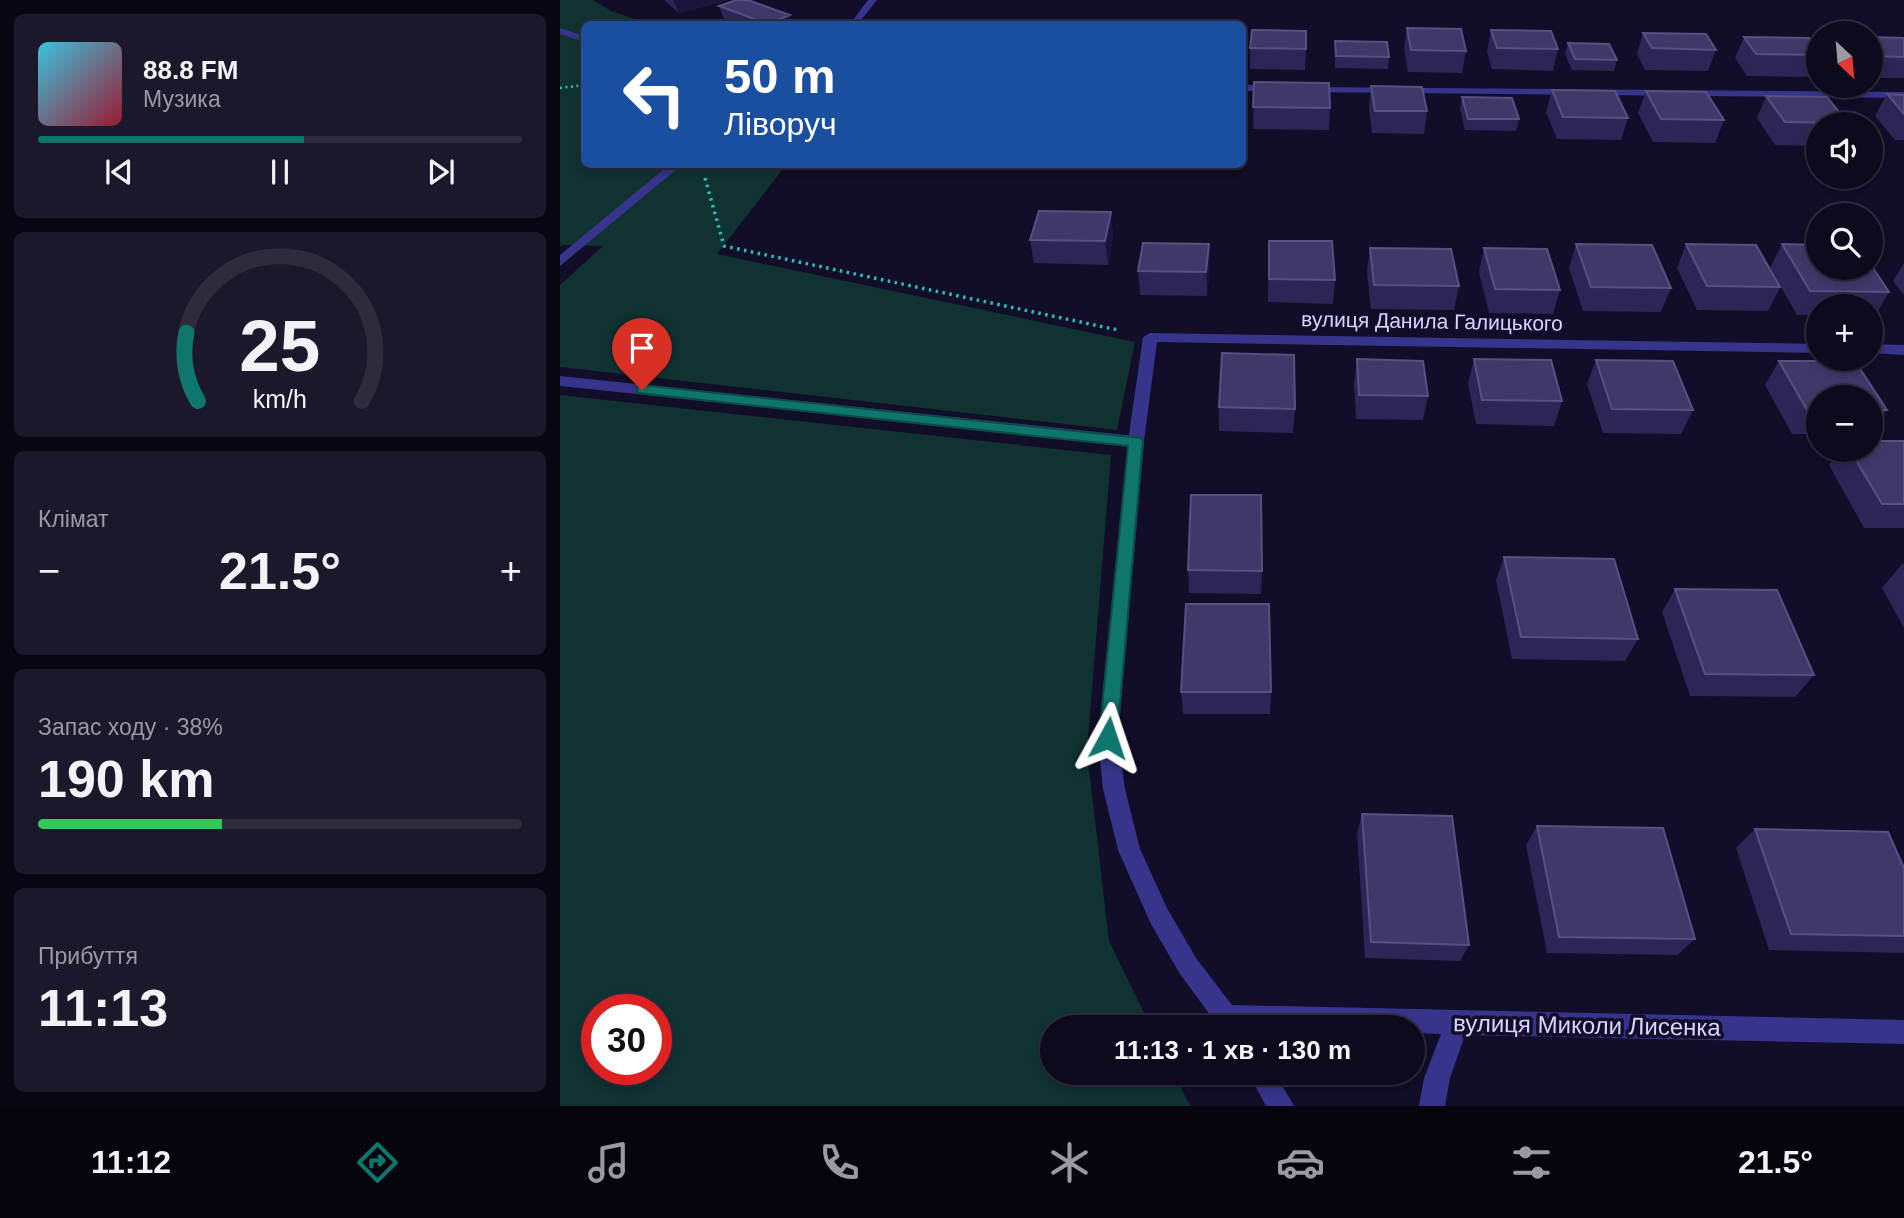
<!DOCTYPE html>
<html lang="uk">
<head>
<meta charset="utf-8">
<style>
  body { margin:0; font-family:Arial,sans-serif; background:#1c182b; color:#f1f3f6; height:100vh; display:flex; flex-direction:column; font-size:26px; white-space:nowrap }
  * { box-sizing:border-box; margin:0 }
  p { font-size:23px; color:#9b9aa4 }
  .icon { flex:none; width:38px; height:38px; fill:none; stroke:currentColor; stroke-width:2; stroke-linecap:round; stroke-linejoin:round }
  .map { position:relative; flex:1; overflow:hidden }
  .details { display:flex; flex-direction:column; gap:14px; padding:14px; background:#080610; width:560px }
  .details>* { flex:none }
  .hud { position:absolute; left:21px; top:21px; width:665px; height:147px; border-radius:10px; box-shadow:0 4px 10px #0003,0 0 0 2px #2e2b3c; background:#1a4fa0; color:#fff; overflow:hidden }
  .needle { width:46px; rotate:154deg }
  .controls { position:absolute; left:1246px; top:21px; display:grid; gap:14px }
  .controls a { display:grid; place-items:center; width:77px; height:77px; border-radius:50%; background:#0e0a1e; box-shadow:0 4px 10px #0003,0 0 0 2px #2e2b3c; font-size:35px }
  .speed { position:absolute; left:21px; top:994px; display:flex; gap:14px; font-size:35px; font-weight:700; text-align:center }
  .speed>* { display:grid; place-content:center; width:91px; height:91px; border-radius:50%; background:#0e0a1e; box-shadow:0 4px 10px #0003,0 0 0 2px #2e2b3c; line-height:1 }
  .speed .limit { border:10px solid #d22; background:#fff; color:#111 }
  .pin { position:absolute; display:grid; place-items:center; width:60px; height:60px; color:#fff; margin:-72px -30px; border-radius:50% 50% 50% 0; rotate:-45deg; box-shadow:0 0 7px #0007 }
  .pin .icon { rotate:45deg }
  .me { position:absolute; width:77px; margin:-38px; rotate:5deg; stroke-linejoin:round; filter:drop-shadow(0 0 5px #0008) }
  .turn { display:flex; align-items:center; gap:24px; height:147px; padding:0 28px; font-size:32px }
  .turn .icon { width:91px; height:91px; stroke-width:2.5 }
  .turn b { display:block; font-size:49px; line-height:60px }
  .big { font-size:52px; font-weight:800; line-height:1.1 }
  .details .widget { flex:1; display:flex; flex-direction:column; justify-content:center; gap:10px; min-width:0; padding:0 24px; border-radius:10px; background:#1c182b }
  .details .dial { align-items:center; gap:0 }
  .dial svg { height:182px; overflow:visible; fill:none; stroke:#2e2b3c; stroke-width:7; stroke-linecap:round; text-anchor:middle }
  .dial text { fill:#f1f3f6; stroke:none }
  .song { display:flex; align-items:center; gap:21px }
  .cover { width:84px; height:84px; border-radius:10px; background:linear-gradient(135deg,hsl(190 70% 55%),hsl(350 70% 35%)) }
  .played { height:7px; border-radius:4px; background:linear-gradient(90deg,#0f766e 55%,#2e2b3c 55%) }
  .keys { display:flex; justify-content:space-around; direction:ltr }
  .heat { display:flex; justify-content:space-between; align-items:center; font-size:38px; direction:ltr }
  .charge { height:10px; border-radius:5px; background:linear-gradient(90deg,#34c759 38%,#2e2b3c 0) }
  .trip { position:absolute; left:480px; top:1015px; width:385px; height:70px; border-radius:35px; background:#0e0a1e; box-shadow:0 4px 10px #0003,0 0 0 2px #2e2b3c; font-weight:800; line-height:70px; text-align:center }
  .tab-bar { display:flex; height:112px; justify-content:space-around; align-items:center; background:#06040c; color:#9b9aa4 }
  .tab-bar .icon { width:49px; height:49px }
  .tab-bar .on { color:#0f766e }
  .tab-bar b { font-size:32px; color:#f1f3f6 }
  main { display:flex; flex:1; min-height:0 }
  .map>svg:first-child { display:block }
  .green { fill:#103231; fill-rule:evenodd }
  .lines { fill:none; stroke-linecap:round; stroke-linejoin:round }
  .path-far1 { stroke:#24c3b8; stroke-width:2.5; stroke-dasharray:2 3.5; stroke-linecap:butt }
  .path { stroke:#24c3b8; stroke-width:3.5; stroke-dasharray:2.5 4.5; stroke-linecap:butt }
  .lane { fill:#37348b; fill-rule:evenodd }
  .street { fill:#37348b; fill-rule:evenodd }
  .wall { fill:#2e2557 }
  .shaded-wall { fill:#1b143c }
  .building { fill:#403869; stroke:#585080; stroke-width:2 }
  .route { fill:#0f766e; stroke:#0a4d48; stroke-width:2 }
  .labels { text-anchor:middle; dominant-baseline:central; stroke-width:7; stroke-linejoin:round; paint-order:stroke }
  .street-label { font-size:21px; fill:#d9d4ff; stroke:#120d28 }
  .near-street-label { font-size:24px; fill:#d9d4ff; stroke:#120d28 }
</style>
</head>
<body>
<main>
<section class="details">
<div class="widget">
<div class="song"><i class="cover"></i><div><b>88.8 FM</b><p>Музика</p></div></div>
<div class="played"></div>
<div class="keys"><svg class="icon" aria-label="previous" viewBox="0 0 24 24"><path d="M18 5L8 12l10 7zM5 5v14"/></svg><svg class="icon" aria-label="pause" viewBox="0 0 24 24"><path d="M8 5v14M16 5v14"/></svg><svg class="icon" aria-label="next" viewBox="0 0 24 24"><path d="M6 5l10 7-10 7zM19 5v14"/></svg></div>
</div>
<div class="widget dial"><svg viewBox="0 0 100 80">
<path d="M14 69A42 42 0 1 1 86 69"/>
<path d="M14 69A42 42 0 0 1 9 39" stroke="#0f766e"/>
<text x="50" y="56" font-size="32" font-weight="700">25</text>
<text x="50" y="72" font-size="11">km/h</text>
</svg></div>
<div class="widget"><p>Клімат</p>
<div class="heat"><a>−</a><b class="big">21.5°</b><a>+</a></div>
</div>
<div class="widget"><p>Запас ходу · 38%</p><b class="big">190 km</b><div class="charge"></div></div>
<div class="widget"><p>Прибуття</p><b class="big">11:13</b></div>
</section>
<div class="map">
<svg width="1344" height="1106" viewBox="0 0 1344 1106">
  <rect width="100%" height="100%" fill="#120d28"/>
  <!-- green -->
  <path class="green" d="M 0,0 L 33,0 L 51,11 L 90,24 L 24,24 L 24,164 L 226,165 L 157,254 L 575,342 L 557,430 L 0,367 L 0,285 L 43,246 L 3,245 L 0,247 Z
    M 0,395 L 551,455 L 527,751 L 549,941 L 591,1027 L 492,1027 L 492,1073 L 614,1073 L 630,1106 L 0,1106 ZM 37,1010 L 96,1010 L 96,1069 L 37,1069 Z"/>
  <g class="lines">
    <!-- path-far1 -->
    <path class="path-far1" d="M 0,88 L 24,85"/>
    <!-- path -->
    <path class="path" d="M 145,178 L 164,246 L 558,330"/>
    <!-- lane -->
    <path class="lane" d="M 110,164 L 123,164 L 0,266 L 0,255 Z
      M 0,376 L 576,436 L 584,441 L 576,446 L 0,386 Z"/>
    <!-- street -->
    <path class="street" d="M 308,0 L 317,0 L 298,24 L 290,24 Z
      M 0,28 L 24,36 L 24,42 L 0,34 Z
      M 682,85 L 718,85 L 723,88 L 718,91 L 682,91 Z
      M 742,87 L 1344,92 L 1344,98 L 746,92 L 741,89 Z
      M 590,333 L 1258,344 L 1258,353 L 597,342 L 584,441 L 558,738 L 565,789 L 580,849 L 607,908 L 636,958 L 672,1005 L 1344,1020 L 1344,1044 L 905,1035 L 890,1078 L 885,1106 L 859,1106 L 864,1078 L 881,1034 L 852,1033 L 852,1027 L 659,1027 L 620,974 L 591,924 L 558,850 L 543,789 L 538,738 L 568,441 L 583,337 Z
      M 1311,344 L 1344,345 L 1344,355 L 1311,353 Z
      M 688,1073 L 715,1073 L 734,1106 L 706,1106 Z"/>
  </g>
  <!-- wall -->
  <path class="wall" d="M 104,0 L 165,0 L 166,1 L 119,13 Z
    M 159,6 L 230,15 L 233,24 L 166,24 Z
    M 847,28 L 906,51 L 902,73 L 848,72 L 844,49 Z
    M 931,30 L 998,49 L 993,71 L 932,69 L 927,51 Z
    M 1083,33 L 1156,50 L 1148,71 L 1085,70 L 1077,54 Z
    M 1184,37 L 1258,49 L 1258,68 L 1254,77 L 1187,76 L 1175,58 Z
    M 1311,37 L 1344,38 L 1344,78 L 1311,78 Z
    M 775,41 L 829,57 L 828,69 L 775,68 Z
    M 1008,43 L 1057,60 L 1054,71 L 1012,70 L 1005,54 Z
    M 690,48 L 746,49 L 745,70 L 690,69 Z
    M 694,82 L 770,108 L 769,130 L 693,129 Z
    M 811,86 L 867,111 L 864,134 L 812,133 L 809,108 Z
    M 992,90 L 1068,118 L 1061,140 L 997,139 L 986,112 Z
    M 1086,91 L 1164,120 L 1155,143 L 1093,142 L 1078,113 Z
    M 1327,94 L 1344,95 L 1344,140 L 1335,140 L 1315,116 Z
    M 1206,96 L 1288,123 L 1287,124 L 1258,124 L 1258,146 L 1215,145 L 1197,118 Z
    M 902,97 L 959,119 L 956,131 L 905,130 L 900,109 Z
    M 551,212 L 553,236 L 548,265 L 474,263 L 470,240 Z
    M 709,241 L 775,280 L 773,304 L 708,302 Z
    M 1016,244 L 1111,288 L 1101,312 L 1023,311 L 1009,268 Z
    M 1126,244 L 1220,287 L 1208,311 L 1137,310 L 1117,268 Z
    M 1222,244 L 1329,292 L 1315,316 L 1311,316 L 1311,306 L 1258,306 L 1258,315 L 1237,315 L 1210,268 Z
    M 810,248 L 899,286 L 894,310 L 811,309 L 807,272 Z
    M 924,248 L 1000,290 L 993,314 L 929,313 L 919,272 Z
    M 1344,263 L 1344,295 L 1333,281 Z
    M 650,267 L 647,296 L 580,295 L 578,271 Z
    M 797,359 L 868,396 L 863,420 L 796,419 L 794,384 Z
    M 914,359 L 1002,401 L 994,426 L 916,424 L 908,383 Z
    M 1036,360 L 1133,410 L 1121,434 L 1043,433 L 1027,384 Z
    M 1219,361 L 1295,361 L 1327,410 L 1311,433 L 1311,397 L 1258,397 L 1258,434 L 1232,434 L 1205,385 Z
    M 659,407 L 735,409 L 733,433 L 659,431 Z
    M 1344,441 L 1344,528 L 1304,528 L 1269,465 L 1279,450 L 1311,450 Z
    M 944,557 L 1078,639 L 1065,661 L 952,659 L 936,580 Z
    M 1342,564 L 1344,564 L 1344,628 L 1322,588 Z
    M 628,570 L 702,571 L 701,594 L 629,593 Z
    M 1115,589 L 1254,675 L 1235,697 L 1130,696 L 1102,612 Z
    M 621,692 L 711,692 L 710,714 L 623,714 Z
    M 802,814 L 909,945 L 900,961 L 805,958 L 797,833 Z
    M 977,826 L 1135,939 L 1117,955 L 987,953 L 966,845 Z
    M 1195,829 L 1344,868 L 1344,953 L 1209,950 L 1176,848 Z"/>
  <!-- shaded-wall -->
  <path class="shaded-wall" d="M 113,0 L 165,0 L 166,1 L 119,13 Z
    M 230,15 L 233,24 L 208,24 Z
    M 551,212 L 553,236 L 548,265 L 545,241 Z
    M 649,244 L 650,267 L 647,296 L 646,272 Z"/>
  <!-- building -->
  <path class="building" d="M 176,0 L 188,0 L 230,15 L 208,24 L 159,6 Z
    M 847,28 L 901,29 L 906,51 L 851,50 Z
    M 692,30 L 746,31 L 746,49 L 690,48 Z
    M 931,30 L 991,31 L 998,49 L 937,48 Z
    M 1083,33 L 1146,34 L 1156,50 L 1092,48 Z
    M 1184,37 L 1249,38 L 1258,49 L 1258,55 L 1196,54 Z
    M 1311,37 L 1344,38 L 1344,57 L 1311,56 Z
    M 775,41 L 827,42 L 829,57 L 776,56 Z
    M 1008,43 L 1049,44 L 1057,60 L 1015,59 Z
    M 694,82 L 769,83 L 770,108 L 693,107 Z
    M 811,86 L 862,87 L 867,111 L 815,111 Z
    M 992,90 L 1055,91 L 1068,118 L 1003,117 Z
    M 1086,91 L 1146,92 L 1164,120 L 1101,119 Z
    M 1327,94 L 1344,95 L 1344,114 Z
    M 1206,96 L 1267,97 L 1288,123 L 1225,122 Z
    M 902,97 L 952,98 L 959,119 L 908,119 Z
    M 479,211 L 551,212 L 545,241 L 470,240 Z
    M 709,241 L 772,241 L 775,280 L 709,279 Z
    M 583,243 L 649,244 L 646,272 L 578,271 Z
    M 1016,244 L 1092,245 L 1111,288 L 1031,287 Z
    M 1126,244 L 1196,245 L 1220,287 L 1147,286 Z
    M 1222,244 L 1258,245 L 1258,268 L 1311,268 L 1311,265 L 1329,292 L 1250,291 Z
    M 810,248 L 891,249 L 899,286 L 814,285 Z
    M 924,248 L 987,249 L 1000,290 L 935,289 Z
    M 662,353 L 734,355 L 735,409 L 659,407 Z
    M 797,359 L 863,361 L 868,396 L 799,395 Z
    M 914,359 L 991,360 L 1002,401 L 922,400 Z
    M 1036,360 L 1113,361 L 1133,410 L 1052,409 Z
    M 1219,361 L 1295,361 L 1327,410 L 1311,410 L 1311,397 L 1258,397 L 1258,410 L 1247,410 Z
    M 1311,441 L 1344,441 L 1344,504 L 1322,504 L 1290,450 L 1311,450 Z
    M 631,495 L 701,495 L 702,571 L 628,570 Z
    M 944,557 L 1054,559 L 1078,639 L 961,637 Z
    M 1115,589 L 1217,590 L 1254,675 L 1145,674 Z
    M 626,604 L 709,604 L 711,692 L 621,692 Z
    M 802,814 L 892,816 L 909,945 L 811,942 Z
    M 977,826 L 1103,828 L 1135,939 L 999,937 Z
    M 1195,829 L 1328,832 L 1344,868 L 1344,936 L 1231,934 Z"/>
  <!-- route -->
  <path class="route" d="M 82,385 L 581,438 L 583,441 L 557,738 L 554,744 L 548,747 L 541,744 L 539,738 L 568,446 L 77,393 L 77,387 Z"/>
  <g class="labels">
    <!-- street labels -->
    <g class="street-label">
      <text transform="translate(872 321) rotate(1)">вулиця Данила Галицького</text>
    </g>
    <!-- near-street labels -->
    <g class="near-street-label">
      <text transform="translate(1027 1025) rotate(1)">вулиця Миколи Лисенка</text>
    </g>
  </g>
</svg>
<div class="controls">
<a><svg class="needle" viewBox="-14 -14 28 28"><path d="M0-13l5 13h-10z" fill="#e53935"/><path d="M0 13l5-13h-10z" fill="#9b9aa4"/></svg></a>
<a><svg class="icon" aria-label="sound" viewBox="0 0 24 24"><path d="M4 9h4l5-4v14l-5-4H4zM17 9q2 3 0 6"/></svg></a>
<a><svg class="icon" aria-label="search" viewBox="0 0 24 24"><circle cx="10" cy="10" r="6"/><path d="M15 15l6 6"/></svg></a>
<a>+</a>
<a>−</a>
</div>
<div class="speed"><div class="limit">30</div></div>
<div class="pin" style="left:82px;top:390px;background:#d93025"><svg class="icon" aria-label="arrive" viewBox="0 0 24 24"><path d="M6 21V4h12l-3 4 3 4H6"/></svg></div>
<svg class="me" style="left:548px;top:738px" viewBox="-20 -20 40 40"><path d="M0-17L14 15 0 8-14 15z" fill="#0f766e" stroke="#fff" stroke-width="4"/></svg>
<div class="trip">11:13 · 1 хв · 130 m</div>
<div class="hud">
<div class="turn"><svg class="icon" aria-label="left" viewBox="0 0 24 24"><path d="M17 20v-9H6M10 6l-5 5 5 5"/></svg><div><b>50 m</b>Ліворуч</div></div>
</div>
</div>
</main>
<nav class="tab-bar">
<b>11:12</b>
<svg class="icon on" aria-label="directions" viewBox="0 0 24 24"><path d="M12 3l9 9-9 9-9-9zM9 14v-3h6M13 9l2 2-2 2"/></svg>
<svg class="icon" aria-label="music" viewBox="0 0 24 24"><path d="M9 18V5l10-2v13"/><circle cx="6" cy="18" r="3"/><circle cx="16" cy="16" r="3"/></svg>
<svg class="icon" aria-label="phone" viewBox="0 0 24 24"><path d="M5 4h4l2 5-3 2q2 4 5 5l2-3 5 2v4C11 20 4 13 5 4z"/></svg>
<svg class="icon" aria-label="climate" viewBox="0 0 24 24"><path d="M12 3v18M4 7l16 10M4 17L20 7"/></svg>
<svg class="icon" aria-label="car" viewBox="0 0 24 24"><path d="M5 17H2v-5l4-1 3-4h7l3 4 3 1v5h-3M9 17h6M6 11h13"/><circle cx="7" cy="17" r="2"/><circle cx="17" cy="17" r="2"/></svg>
<svg class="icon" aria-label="filters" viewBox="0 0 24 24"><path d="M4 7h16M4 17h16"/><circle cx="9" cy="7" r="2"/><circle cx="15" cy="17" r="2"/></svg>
<b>21.5°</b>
</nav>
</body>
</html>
